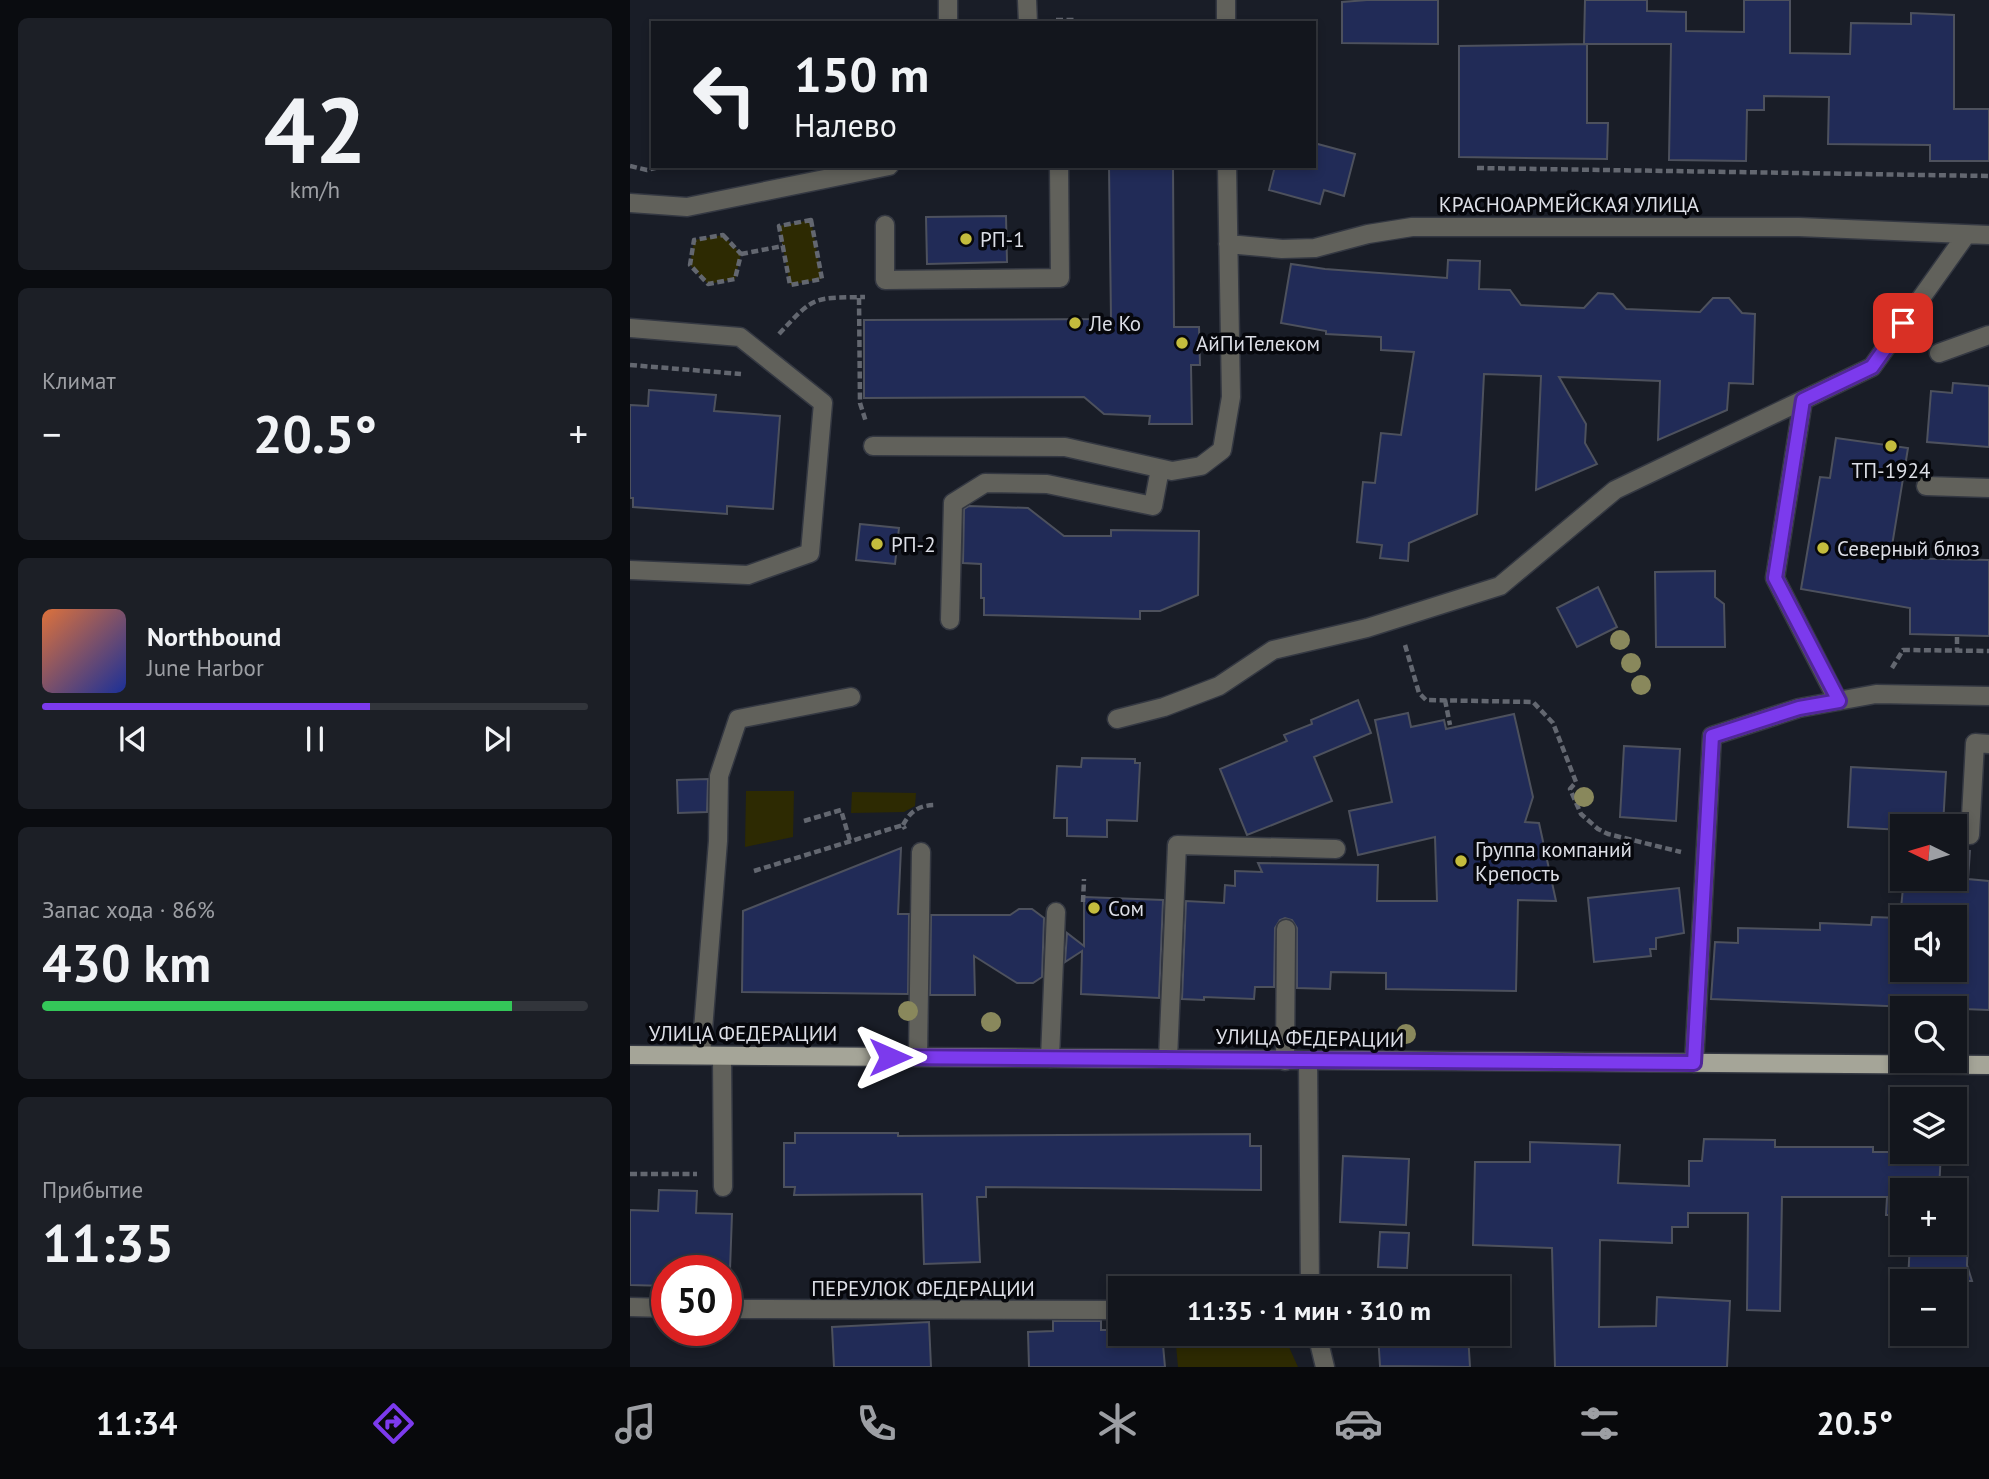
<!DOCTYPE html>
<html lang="ru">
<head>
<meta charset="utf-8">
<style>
  body { margin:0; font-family:"PT Sans",sans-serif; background:#1c1f26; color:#f1f3f6; height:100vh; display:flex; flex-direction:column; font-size:26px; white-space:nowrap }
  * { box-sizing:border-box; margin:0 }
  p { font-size:23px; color:#9d9fa4 }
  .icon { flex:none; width:38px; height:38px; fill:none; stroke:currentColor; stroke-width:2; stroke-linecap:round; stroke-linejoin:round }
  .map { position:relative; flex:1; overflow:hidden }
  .drawer { display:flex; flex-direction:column; gap:18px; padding:18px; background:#0a0c10; width:630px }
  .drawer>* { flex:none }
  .banner { position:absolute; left:21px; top:21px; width:665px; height:147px; border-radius:0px; box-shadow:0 4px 10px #0003,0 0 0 2px #32353b; background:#13161d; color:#f1f3f6; overflow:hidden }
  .needle { width:46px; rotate:275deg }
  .fabs { position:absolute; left:1260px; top:814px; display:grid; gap:14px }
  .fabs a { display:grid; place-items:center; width:77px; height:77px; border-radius:0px; background:#13161d; box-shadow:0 4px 10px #0003,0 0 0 2px #32353b; font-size:35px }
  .speed { position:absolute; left:21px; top:1255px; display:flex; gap:14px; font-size:35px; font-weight:700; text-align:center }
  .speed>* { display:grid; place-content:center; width:91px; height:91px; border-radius:50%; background:#13161d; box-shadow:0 4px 10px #0003,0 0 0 2px #32353b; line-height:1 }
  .speed .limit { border:10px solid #d22; background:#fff; color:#111 }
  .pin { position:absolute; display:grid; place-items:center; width:60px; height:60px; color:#fff; margin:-30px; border-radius:14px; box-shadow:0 4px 10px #0006 }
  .me { position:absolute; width:77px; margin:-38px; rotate:90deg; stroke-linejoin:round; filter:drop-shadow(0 0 5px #0008) }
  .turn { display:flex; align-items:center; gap:24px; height:147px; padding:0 28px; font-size:32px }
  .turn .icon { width:91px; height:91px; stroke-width:2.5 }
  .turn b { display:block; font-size:49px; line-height:60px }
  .big { font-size:52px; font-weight:600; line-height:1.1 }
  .drawer .card { flex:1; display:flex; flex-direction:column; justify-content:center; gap:10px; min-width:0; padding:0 24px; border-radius:10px; background:#1c1f26 }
  .drawer .dial { align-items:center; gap:0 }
  .dial b { font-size:91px; line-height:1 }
  .song { display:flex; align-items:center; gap:21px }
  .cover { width:84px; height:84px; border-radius:10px; background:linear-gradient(135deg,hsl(20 70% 55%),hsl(230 70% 35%)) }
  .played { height:7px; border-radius:4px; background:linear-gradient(90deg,#7c3aed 60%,#32353b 60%) }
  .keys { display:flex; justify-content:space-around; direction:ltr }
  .heat { display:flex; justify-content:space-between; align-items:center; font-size:38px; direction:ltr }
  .charge { height:10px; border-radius:5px; background:linear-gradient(90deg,#34c759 86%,#32353b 0) }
  .trip { position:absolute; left:478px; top:1276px; width:402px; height:70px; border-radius:0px; background:#13161d; box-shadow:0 4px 10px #0003,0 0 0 2px #32353b; font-weight:600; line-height:70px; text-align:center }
  .menu { display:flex; height:112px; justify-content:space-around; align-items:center; background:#08090c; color:#9d9fa4 }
  .menu .icon { width:49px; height:49px }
  .menu .current { color:#7c3aed }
  .menu b { font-size:32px; color:#f1f3f6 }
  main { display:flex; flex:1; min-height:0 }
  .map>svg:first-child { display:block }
  .green { fill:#2d2a02 }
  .building { fill:#212b57; stroke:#4d515d; stroke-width:2; fill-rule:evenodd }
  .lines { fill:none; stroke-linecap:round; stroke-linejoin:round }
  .minor-casing { stroke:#343842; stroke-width:21 }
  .major-casing { stroke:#343842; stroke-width:21 }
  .path { stroke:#636770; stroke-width:4.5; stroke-dasharray:7 3.5; stroke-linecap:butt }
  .minor { stroke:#61615b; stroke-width:18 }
  .major { stroke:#a5a598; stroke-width:18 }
  .tree { fill:#89885c }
  .route-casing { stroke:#51269a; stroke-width:18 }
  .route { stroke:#7c3aed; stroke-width:12 }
  .poi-dot { fill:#c4bc3d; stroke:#06070c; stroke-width:2.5 }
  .labels { text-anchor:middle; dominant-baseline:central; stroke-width:7; stroke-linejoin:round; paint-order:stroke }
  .street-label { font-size:21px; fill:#dcdee6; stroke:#06070c }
  .poi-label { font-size:21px; fill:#dcdee6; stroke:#06070c; text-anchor:start }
</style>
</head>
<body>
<main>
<section class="drawer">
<div class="card dial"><b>42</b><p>km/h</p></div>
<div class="card"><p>Климат</p>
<div class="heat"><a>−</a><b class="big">20.5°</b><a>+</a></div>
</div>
<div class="card">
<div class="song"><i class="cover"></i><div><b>Northbound</b><p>June Harbor</p></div></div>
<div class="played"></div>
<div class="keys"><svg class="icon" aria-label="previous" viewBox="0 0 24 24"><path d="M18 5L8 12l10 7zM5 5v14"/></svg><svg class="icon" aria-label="pause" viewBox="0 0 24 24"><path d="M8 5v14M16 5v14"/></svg><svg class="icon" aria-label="next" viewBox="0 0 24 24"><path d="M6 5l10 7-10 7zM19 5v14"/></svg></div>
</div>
<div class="card"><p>Запас хода · 86%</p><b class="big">430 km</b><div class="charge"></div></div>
<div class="card"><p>Прибытие</p><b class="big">11:35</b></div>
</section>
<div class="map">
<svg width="1359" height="1367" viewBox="0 0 1359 1367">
  <rect width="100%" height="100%" fill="#191d27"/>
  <!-- green -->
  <path class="green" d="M 181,220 L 192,279 L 160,285 L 149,226 Z
    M 93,235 L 111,254 L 105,279 L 78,284 L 60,265 L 64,240 Z
    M 116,791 L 164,791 L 163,837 L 115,847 Z
    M 222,792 L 286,793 L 285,806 L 274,812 L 221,813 Z
    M 545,1334 L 645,1334 L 654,1336 L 668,1367 L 548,1367 Z"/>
  <!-- building -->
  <path class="building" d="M 737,0 L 808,0 L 808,44 L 712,43 L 712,2 Z
    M 955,0 L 1017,0 L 1017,11 L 1056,12 L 1056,31 L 1114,32 L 1114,0 L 1160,0 L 1160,53 L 1220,54 L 1221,23 L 1281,24 L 1281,13 L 1324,15 L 1324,109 L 1359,109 L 1359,161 L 1300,161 L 1300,145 L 1198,144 L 1199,97 L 1134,96 L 1134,110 L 1117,110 L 1116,161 L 1039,160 L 1041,44 L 954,44 Z
    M 957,44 L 957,123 L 978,123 L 977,159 L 829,157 L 829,46 Z
    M 684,143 L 725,154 L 714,196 L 694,190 L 690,204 L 639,190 L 645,166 L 684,166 Z
    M 479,166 L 543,166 L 544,327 L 569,327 L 570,365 L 561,365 L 562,424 L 519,424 L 520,416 L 474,414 L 454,397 L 234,398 L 234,320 L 481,319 Z
    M 376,216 L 377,262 L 297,264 L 296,217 Z
    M 818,260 L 850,261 L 849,289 L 880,290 L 891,305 L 954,308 L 968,293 L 983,294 L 996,309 L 1070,312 L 1083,298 L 1099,298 L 1112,313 L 1125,314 L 1123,384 L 1099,383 L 1097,410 L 1028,440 L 1030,381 L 929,377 L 956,424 L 955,443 L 967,464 L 906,490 L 911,376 L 854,374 L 847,514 L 779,543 L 778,561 L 750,558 L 752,545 L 727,542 L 733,482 L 745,483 L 751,433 L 771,435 L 784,352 L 751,350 L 751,337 L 696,334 L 696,331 L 651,323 L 661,264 L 695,269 L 817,278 Z
    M 1323,383 L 1359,386 L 1359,447 L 1297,442 L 1301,391 L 1322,393 Z
    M 19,390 L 86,395 L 84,411 L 150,416 L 143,509 L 97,506 L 97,514 L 3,507 L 3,498 L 0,498 L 0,405 L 18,406 Z
    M 1206,438 L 1278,448 L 1260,558 L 1359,560 L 1359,636 L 1280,634 L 1280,608 L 1171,589 L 1190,477 L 1200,478 Z
    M 339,506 L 398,508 L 434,536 L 481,536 L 481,530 L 569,531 L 568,595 L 530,611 L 510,611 L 510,619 L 354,615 L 354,598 L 351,598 L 351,564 L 333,563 L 334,509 Z
    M 230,524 L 269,528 L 265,564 L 226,560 Z
    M 1085,571 L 1085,597 L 1094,604 L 1095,647 L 1026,647 L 1025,572 Z
    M 968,587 L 987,627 L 947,647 L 927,608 Z
    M 728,700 L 741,733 L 684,757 L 702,801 L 617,835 L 590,769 L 657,741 L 654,735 L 682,724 L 681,720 Z
    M 778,713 L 781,727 L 814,720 L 816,729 L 884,714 L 903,797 L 895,822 L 909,823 L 926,901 L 888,900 L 886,991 L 756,989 L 756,973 L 701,972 L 700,989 L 667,988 L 667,928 L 662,920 L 655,918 L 650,920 L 645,928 L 644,987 L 625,987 L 624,999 L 574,997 L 574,1000 L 552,999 L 556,901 L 594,903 L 595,885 L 605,886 L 605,871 L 632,872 L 628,863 L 748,865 L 747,901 L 807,901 L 805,837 L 728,855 L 719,811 L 762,802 L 745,720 Z
    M 994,746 L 1050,749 L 1046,821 L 990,817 Z
    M 452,758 L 505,759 L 505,763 L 510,763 L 507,821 L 477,820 L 477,837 L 437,836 L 437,818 L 424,818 L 427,766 L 451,767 Z
    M 1221,767 L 1316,772 L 1313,826 L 1272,826 L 1272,830 L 1218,827 Z
    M 78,779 L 77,812 L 48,813 L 47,780 Z
    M 271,848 L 268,914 L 279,914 L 278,994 L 112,992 L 113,911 Z
    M 1325,850 L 1340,851 L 1338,879 L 1359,881 L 1359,1010 L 1081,999 L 1085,942 L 1108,943 L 1108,928 L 1190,930 L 1190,923 L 1241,925 L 1242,917 L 1270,918 L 1274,878 L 1325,878 ZM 1272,917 L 1325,917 L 1325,970 L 1272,970 Z
    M 1049,888 L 1054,933 L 1026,938 L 1026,949 L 1020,949 L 1021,956 L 964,962 L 958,898 Z
    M 454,897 L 533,900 L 529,998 L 451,994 L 452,951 L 435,962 L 437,933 L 454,946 Z
    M 389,909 L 402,909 L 414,918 L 412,977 L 403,983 L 387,983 L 344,956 L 345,995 L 300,995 L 301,915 L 380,915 Z
    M 165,1133 L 268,1133 L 268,1136 L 620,1134 L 620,1146 L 631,1146 L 631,1190 L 356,1187 L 356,1197 L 347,1197 L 350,1262 L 294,1264 L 292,1194 L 164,1195 L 165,1187 L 154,1187 L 154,1143 L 165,1143 Z
    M 1074,1139 L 1145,1140 L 1145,1147 L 1243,1147 L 1243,1152 L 1311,1152 L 1309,1190 L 1272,1190 L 1272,1215 L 1256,1215 L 1257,1197 L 1152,1197 L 1150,1311 L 1117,1310 L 1118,1213 L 1058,1213 L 1058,1227 L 1042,1227 L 1042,1243 L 970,1240 L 969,1327 L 1026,1326 L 1027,1297 L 1100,1301 L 1097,1367 L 925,1367 L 922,1248 L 843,1245 L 845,1162 L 900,1162 L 900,1142 L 990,1145 L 988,1183 L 1059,1186 L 1059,1161 L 1072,1161 Z
    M 713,1156 L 779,1159 L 776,1225 L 710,1222 Z
    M 29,1190 L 67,1191 L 66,1213 L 102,1214 L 100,1270 L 37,1270 L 37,1286 L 0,1285 L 0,1210 L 28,1211 Z
    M 750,1232 L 779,1233 L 777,1268 L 748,1267 Z
    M 1325,1240 L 1338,1241 L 1337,1265 L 1342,1281 L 1278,1281 L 1280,1242 Z
    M 423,1321 L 471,1321 L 471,1330 L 487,1330 L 487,1334 L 532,1334 L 535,1367 L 399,1367 L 398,1332 L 423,1331 Z
    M 299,1322 L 301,1367 L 204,1367 L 202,1327 Z
    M 748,1334 L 838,1334 L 840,1367 L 750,1366 Z"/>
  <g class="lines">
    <!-- minor casing -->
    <g class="minor-casing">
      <path id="minor" d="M 318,0 L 318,23
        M 397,0 L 398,23
        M 596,0 L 596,23
        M 0,203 L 57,207 L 259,166
        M 255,225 L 255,280 L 430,278 L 429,166
        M 598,244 L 652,249 L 685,248 L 738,234 L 782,227 L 1169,227 L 1359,235
        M 0,328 L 110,337 L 193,403 L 180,553 L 118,575 L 0,570
        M 1309,353 L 1359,335
        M 1173,400 L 1145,578 L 1208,701
        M 243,446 L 435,447 L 542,471 L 571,466 L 592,450 L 601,397 L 597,166
        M 1296,486 L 1359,488
        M 320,620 L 323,503 L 355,483 L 417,484 L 523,506 L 530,469
        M 487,719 L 534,707 L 589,686 L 643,650 L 737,628 L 870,586 L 985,490 L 1242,367 L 1336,235
        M 1340,835 L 1345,743 L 1359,744
        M 71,1055 L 88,841 L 89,776 L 108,719 L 221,697
        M 92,1056 L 93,1187
        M 288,1057 L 291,852
        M 420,1058 L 426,912
        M 538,1059 L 547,845 L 706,849
        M 655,1061 L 656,929
        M 678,1061 L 680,1288
        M 1064,1063 L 1082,736 L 1169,708 L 1246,694 L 1359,696
        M 0,1307 L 37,1308
        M 96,1309 L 490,1310
        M 687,1334 L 695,1367"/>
    </g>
    <!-- major casing -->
    <g class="major-casing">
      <path id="major" d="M 0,1055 L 1359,1065"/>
    </g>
    <!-- path -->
    <path class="path" d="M 426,20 L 445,20 L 445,23
      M 0,166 L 17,170 L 33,166
      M 847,168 L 1359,176
      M 181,220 L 192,279 L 160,285 L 149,226 Z
      M 93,235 L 111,254 L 105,279 L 78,284 L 60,265 L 64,240 Z
      M 111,254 L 153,246
      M 229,298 L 230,403 L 236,422
      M 149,334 C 185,295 183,298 235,297
      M 0,365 L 111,374
      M 1327,637 L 1327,651
      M 775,645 L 789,693 L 796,700 L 903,702 L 923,723 L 946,782 L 940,789 L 951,814 L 968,829 L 978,834 L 1051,852
      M 1262,668 L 1273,650 L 1359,651
      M 815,700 L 820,725
      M 174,821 L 211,810 L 220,841
      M 273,825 C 281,810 290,805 307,805
      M 124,871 L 273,825 L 275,829
      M 453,902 L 454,879
      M 0,1174 L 67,1174"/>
    <!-- minor -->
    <use href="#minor" class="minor"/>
    <!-- major -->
    <use href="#major" class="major"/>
  </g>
  <!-- trees -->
  <g class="tree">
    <circle cx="990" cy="640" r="10"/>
    <circle cx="1001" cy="663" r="10"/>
    <circle cx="1011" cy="685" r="10"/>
    <circle cx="954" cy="797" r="10"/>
    <circle cx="278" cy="1011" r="10"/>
    <circle cx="361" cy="1022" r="10"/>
    <circle cx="776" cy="1034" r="10"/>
  </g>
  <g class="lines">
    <!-- route casing -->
    <g class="route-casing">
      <path id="route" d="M 260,1057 L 1064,1063 L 1082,736 L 1169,708 L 1209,701 L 1145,578 L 1173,400 L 1242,367 L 1273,323"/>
    </g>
    <!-- route -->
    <use href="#route" class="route"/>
  </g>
  <!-- markers -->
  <g class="poi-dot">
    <circle cx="336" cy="239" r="7"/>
    <circle cx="445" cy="323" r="7"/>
    <circle cx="552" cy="343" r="7"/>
    <circle cx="1261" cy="446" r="7"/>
    <circle cx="247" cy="544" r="7"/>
    <circle cx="1193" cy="548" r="7"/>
    <circle cx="831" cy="861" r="7"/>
    <circle cx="464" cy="908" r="7"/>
  </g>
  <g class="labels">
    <!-- street labels -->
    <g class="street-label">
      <text x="939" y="204">КРАСНОАРМЕЙСКАЯ УЛИЦА</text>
      <text x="113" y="1033">УЛИЦА ФЕДЕРАЦИИ</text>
      <text transform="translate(680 1038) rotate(1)">УЛИЦА ФЕДЕРАЦИИ</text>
      <text x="293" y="1288">ПЕРЕУЛОК ФЕДЕРАЦИИ</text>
    </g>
    <!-- poi labels -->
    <g class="poi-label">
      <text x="350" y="239">РП-1</text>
      <text x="459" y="323">Ле Ко</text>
      <text x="566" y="343">АйПиТелеком</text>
      <text x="1261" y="470" text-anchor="middle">ТП-1924</text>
      <text x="261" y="544">РП-2</text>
      <text x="1207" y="548">Северный блюз</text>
      <text x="845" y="849">Группа компаний<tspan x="845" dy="24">Крепость</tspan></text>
      <text x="478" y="908">Сом</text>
    </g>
  </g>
</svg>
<div class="fabs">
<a><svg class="needle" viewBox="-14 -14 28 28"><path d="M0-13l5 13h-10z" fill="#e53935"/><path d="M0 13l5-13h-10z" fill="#9d9fa4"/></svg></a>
<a><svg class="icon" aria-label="sound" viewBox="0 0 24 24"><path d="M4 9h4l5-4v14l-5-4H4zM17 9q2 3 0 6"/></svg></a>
<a><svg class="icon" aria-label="search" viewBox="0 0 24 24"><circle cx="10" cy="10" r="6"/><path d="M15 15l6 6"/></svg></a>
<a><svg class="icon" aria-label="layers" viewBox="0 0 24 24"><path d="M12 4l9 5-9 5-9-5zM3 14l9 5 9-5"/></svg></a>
<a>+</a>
<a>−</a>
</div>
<div class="speed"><div class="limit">50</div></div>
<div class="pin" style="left:1273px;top:323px;background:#d93025"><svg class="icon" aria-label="arrive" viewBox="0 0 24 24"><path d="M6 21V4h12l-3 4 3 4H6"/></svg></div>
<svg class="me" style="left:260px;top:1057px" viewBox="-20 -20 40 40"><path d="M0-17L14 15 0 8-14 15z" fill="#7c3aed" stroke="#fff" stroke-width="4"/></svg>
<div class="trip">11:35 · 1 мин · 310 m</div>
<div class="banner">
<div class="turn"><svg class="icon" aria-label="left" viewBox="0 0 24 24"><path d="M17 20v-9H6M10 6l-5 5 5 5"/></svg><div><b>150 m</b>Налево</div></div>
</div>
</div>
</main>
<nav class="menu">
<b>11:34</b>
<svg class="icon current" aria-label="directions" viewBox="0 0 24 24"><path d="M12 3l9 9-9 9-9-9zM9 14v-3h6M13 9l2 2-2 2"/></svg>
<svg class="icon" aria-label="music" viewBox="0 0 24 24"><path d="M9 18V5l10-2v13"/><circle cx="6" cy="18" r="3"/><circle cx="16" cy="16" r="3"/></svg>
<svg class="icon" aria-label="phone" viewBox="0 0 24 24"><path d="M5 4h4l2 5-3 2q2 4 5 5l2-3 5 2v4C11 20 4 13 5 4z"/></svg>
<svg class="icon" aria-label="climate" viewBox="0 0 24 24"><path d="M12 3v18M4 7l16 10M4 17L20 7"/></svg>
<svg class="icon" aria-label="car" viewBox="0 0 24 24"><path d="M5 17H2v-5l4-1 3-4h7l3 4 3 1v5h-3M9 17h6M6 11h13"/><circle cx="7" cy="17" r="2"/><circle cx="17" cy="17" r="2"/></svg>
<svg class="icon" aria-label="filters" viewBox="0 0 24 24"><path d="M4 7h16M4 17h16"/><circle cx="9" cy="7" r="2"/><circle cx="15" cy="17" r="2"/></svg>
<b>20.5°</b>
</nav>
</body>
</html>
